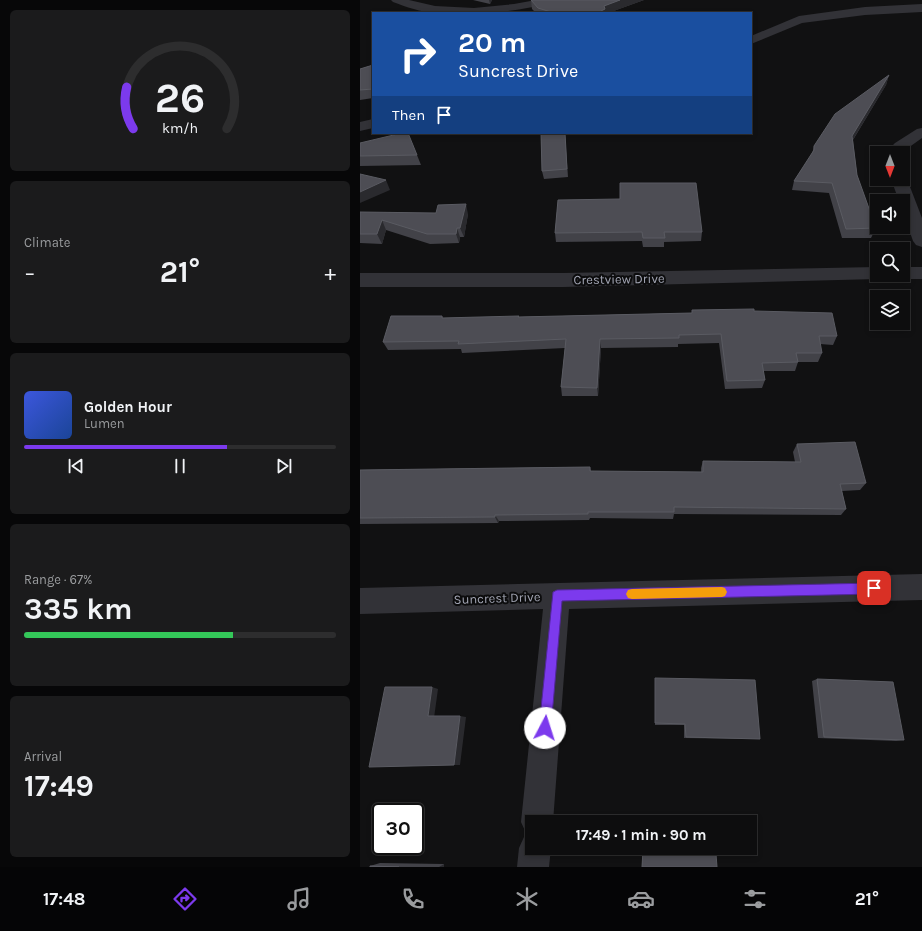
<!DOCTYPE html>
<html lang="en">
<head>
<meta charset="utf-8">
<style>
  body { margin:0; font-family:Karla,sans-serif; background:#1b1b1c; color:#f1f3f6; height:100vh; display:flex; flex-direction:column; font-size:15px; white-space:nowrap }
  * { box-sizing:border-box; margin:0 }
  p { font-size:13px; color:#9a9c9e }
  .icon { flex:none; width:22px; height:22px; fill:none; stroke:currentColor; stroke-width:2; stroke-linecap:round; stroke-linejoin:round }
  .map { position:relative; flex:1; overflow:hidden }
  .panel { display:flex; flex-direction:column; gap:10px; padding:10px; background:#070708; width:360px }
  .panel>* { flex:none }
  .hud { position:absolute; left:12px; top:12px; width:380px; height:122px; border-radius:0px; box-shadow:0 2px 6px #0003,0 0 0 1px #2d2d2e; background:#1a4fa0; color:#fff; overflow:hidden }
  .needle { width:26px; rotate:180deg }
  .buttons { position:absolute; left:510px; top:146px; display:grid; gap:8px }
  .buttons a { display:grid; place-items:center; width:40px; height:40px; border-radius:0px; background:#0d0d0e; box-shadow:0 2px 6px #0003,0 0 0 1px #2d2d2e; font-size:20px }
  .speed { position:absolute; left:12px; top:803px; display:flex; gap:8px; font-size:20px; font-weight:700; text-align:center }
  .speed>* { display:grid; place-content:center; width:52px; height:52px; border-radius:50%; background:#0d0d0e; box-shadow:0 2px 6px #0003,0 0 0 1px #2d2d2e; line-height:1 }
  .speed .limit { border:2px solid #111; border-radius:6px; background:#fff; color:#111 }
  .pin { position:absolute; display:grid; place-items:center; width:34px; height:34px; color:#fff; margin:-17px; border-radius:8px; box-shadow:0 2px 6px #0006 }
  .me { position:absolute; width:44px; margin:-22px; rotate:5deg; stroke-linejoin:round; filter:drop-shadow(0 0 3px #0008) }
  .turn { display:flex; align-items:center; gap:14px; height:84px; padding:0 20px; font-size:18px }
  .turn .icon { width:52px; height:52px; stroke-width:2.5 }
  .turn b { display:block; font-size:28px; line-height:34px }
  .then { display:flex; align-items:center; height:38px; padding:0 20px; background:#0003; gap:8px; font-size:15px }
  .big { font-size:30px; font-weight:700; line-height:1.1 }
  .panel .card { flex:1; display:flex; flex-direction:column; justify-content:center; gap:6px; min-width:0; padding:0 14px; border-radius:6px; background:#1b1b1c }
  .panel .dial { align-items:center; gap:0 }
  .dial svg { height:104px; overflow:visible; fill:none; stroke:#2d2d2e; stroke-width:7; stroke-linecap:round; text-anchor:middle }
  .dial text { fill:#f1f3f6; stroke:none }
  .song { display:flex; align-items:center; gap:12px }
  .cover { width:48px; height:48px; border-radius:6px; background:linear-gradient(135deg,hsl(230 70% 55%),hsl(220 70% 35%)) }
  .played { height:4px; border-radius:2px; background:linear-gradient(90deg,#7c3aed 65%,#2d2d2e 65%) }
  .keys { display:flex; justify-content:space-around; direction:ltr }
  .heat { display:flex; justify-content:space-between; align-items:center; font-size:22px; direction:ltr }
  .charge { height:6px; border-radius:3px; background:linear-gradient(90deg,#34c759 67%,#2d2d2e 0) }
  .trip { position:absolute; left:165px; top:815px; width:232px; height:40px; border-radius:0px; background:#0d0d0e; box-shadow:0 2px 6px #0003,0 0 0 1px #2d2d2e; font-weight:700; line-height:40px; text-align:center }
  .dock { display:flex; height:64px; justify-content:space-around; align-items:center; background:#050506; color:#9a9c9e }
  .dock .icon { width:28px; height:28px }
  .dock .active { color:#7c3aed }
  .dock b { font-size:18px; color:#f1f3f6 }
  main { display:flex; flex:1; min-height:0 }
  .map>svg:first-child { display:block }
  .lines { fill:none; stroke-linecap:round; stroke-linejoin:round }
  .street { fill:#323237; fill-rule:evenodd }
  .wall { fill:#424248 }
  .shaded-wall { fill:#2a2a2e }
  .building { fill:#4d4d54; stroke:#5a5b62 }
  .route { fill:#7c3aed; stroke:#51269a }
  .slow { fill:#f59e0b }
  .labels { text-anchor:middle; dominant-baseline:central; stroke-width:4; stroke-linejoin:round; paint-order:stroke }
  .street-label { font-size:13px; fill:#a2a5b3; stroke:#0c0c0d }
</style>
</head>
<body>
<main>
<section class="panel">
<div class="card dial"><svg viewBox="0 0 100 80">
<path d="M14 69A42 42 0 1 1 86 69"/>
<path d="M14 69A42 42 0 0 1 9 37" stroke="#7c3aed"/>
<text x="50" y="56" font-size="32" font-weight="700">26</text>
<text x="50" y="72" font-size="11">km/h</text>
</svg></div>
<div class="card"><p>Climate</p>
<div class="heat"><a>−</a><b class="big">21°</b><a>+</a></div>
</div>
<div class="card">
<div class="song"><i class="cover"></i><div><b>Golden Hour</b><p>Lumen</p></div></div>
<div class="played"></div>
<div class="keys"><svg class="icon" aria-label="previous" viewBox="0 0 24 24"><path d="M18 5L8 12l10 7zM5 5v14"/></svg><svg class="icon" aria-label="pause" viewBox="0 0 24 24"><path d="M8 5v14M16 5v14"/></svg><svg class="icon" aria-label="next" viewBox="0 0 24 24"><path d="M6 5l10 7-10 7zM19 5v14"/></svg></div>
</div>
<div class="card"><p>Range · 67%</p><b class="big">335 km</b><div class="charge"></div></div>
<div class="card"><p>Arrival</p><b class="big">17:49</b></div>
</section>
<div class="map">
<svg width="562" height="867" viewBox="0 0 562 867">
  <rect width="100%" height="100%" fill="#111112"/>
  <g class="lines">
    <!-- street -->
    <path class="street" d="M 31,0 L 49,0 L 75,6 L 114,8 L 154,4 L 176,0 L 198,0 L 196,2 L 192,3 C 153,12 115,16 75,13 C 61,12 46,7 33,2 Z
      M 562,4 L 562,12 L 505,15 L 442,23 L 391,44 L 391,36 L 439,16 L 505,7 Z
      M 13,119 L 13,128 L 0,131 L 0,122 Z
      M 562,128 L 562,138 L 548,148 L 548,153 L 545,156 L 543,157 L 543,153 L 532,153 L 532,146 L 535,143 L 557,129 Z
      M 543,175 L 547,179 L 562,218 L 562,247 L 556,245 L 553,241 L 543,212 L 543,201 L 539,201 L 531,179 L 543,179 Z
      M 517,267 L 517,275 L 525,275 L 523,278 L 517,279 L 203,287 L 0,287 L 0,273 L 203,273 Z
      M 543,267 L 562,267 L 562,279 L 543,279 L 537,278 L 535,275 L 543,275 Z
      M 562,574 L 562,600 L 209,609 L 193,822 L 172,822 L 172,848 L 191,848 L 189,867 L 157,867 L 159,848 L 164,837 L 169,834 L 166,833 L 161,822 L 183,609 L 0,614 L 0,588 Z"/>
  </g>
  <!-- wall -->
  <path class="wall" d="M 113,0 L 132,0 L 130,4 Z
    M 171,0 L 284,0 L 248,13 L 176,13 L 172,9 Z
    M 13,65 L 13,98 L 0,100 L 0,69 Z
    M 529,75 L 526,85 L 493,140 L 497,175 L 516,228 L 511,238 L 482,238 L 469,193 L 432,190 L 434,181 L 452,154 L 454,146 Z
    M 181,133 L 205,133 L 208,177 L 184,179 L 182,171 Z
    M 0,143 L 57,155 L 61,165 L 0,166 Z
    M 198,200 L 342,232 L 341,241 L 304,242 L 304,247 L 283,247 L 282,241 L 196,242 L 195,233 Z
    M 0,212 L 108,214 L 104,237 L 100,237 L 99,243 L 70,244 L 26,230 L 22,244 L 0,243 Z
    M 332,310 L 394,311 L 477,336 L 473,345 L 460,344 L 462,353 L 458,362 L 438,362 L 435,371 L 403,371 L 405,380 L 402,388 L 365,389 L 359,343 L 318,344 L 318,347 L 241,348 L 238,396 L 202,396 L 201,387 L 205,348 L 102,353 L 101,349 L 28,350 L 23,342 L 82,316 L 83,318 L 159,317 L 332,313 Z
    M 437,444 L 506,483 L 500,490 L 482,491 L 486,509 L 481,515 L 314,514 L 313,519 L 230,518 L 229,520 L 139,521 L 138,523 L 0,524 L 0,470 L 230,467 L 231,471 L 341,472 L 341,468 L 343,461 L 435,462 L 433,452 Z
    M 295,678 L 400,739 L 396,739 L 324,738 L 324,725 L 295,725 Z
    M 457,679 L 544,740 L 536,741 L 458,738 L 452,681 Z
    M 283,848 L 316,848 L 353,850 L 356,854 L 282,867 Z
    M 20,863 L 84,864 L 84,867 L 10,867 L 10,866 Z"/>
  <!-- shaded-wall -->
  <path class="shaded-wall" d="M 129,0 L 132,0 L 130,4 Z
    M 260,0 L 284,0 L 248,13 L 241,13 L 241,11 L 244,6 Z
    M 529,75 L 526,85 L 489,146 L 492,136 Z
    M 26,180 L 30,190 L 0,203 L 0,192 Z
    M 106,204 L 108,214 L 104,237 L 100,228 Z
    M 22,220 L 26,230 L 22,244 L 17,234 Z
    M 97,228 L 100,237 L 99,243 L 96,234 Z
    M 240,339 L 241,348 L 238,396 L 237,388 Z
    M 135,515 L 139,521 L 138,523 L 135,517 Z
    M 72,687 L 78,689 L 74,718 L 68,716 Z
    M 100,716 L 106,717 L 100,765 L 94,765 Z
    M 84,864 L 84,867 L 79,867 Z"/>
  <!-- building -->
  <path class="building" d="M 171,0 L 260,0 L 244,6 L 245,9 L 241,11 L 243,13 L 191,13 L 191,12 L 178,8 Z
    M 13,65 L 13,89 L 0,90 L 0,69 Z
    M 529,75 L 492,136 L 497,175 L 516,228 L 486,229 L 472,183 L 434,181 L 454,150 L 454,146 L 475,114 Z
    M 42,133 L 48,133 L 57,155 L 0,156 L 0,143 Z
    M 181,133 L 205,133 L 207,169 L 182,171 Z
    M 0,174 L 26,180 L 0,192 Z
    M 260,183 L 336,183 L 342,232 L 304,232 L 305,238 L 283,238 L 282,232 L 195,233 L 198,200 L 260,199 Z
    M 106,204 L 100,228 L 97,228 L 96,234 L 67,234 L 22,220 L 17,234 L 0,234 L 0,212 L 76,213 L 78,205 Z
    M 394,309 L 394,311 L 472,313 L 477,336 L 459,336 L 462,353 L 436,353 L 438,362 L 402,363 L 405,380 L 367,381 L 361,334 L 319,335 L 319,338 L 240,339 L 237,388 L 201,387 L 206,339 L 98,344 L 99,341 L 23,342 L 31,316 L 82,316 L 82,318 L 159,316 L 158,317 L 332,313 L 332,310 Z
    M 495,442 L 506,483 L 480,484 L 486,509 L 314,507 L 314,512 L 228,512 L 228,514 L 135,515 L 135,517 L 0,518 L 0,470 L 230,467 L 230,471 L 343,472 L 343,461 L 441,462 L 437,444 Z
    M 295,678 L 395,680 L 400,739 L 326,737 L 325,724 L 295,723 Z
    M 457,679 L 533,682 L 544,740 L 464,737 Z
    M 25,687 L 72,687 L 68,716 L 100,716 L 94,765 L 9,767 Z
    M 283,850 L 356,854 L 357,867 L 282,867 Z
    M 10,866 L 39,867 L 10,867 Z"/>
  <!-- route -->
  <path class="route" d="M 514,583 L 518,584 L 520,588 L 518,592 L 514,594 L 202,601 L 191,728 L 189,732 L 185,734 L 181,732 L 179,728 L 193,592 L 197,590 Z"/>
  <!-- slow -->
  <path class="slow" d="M 362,587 L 365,588 L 367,592 L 365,596 L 362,597 L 272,599 L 268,598 L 266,594 L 268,590 L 272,589 Z"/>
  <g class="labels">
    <!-- street labels -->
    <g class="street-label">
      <text transform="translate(259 279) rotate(-1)">Crestview Drive</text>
      <text transform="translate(137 598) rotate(-2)">Suncrest Drive</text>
    </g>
  </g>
</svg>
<div class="buttons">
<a><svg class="needle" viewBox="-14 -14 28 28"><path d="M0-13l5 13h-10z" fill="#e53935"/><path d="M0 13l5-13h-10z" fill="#9a9c9e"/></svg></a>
<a><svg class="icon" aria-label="sound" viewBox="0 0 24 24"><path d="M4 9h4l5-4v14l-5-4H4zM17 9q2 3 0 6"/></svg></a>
<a><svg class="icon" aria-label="search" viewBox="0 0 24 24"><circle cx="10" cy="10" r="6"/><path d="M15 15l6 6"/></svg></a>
<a><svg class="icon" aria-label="layers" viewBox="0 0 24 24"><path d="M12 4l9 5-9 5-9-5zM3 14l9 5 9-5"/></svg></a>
</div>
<div class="speed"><div class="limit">30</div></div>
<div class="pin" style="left:514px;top:588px;background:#d93025"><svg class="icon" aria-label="arrive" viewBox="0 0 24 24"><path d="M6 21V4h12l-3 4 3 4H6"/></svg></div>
<svg class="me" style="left:185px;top:728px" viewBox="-20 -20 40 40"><circle r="19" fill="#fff"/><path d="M0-13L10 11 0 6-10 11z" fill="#7c3aed"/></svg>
<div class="trip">17:49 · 1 min · 90 m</div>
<div class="hud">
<div class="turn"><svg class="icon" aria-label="right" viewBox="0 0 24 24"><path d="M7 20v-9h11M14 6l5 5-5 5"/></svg><div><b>20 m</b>Suncrest Drive</div></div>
<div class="then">Then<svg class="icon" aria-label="arrive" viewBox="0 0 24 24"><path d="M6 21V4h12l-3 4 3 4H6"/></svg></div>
</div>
</div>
</main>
<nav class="dock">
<b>17:48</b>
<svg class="icon active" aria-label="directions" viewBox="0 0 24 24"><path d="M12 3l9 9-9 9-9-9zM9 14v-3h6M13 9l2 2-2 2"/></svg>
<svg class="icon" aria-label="music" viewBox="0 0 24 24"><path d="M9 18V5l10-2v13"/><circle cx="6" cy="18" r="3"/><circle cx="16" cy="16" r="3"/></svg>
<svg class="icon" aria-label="phone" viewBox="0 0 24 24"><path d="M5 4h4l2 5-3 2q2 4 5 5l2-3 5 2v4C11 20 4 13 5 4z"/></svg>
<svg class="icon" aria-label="climate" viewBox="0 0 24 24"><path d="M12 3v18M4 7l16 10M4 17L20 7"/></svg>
<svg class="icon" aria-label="car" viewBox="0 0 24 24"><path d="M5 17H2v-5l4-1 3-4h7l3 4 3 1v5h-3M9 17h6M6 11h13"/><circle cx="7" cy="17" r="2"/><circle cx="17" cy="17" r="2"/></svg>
<svg class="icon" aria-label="filters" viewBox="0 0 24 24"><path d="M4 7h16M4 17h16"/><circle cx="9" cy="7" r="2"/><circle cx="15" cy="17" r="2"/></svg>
<b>21°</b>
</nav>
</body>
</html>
